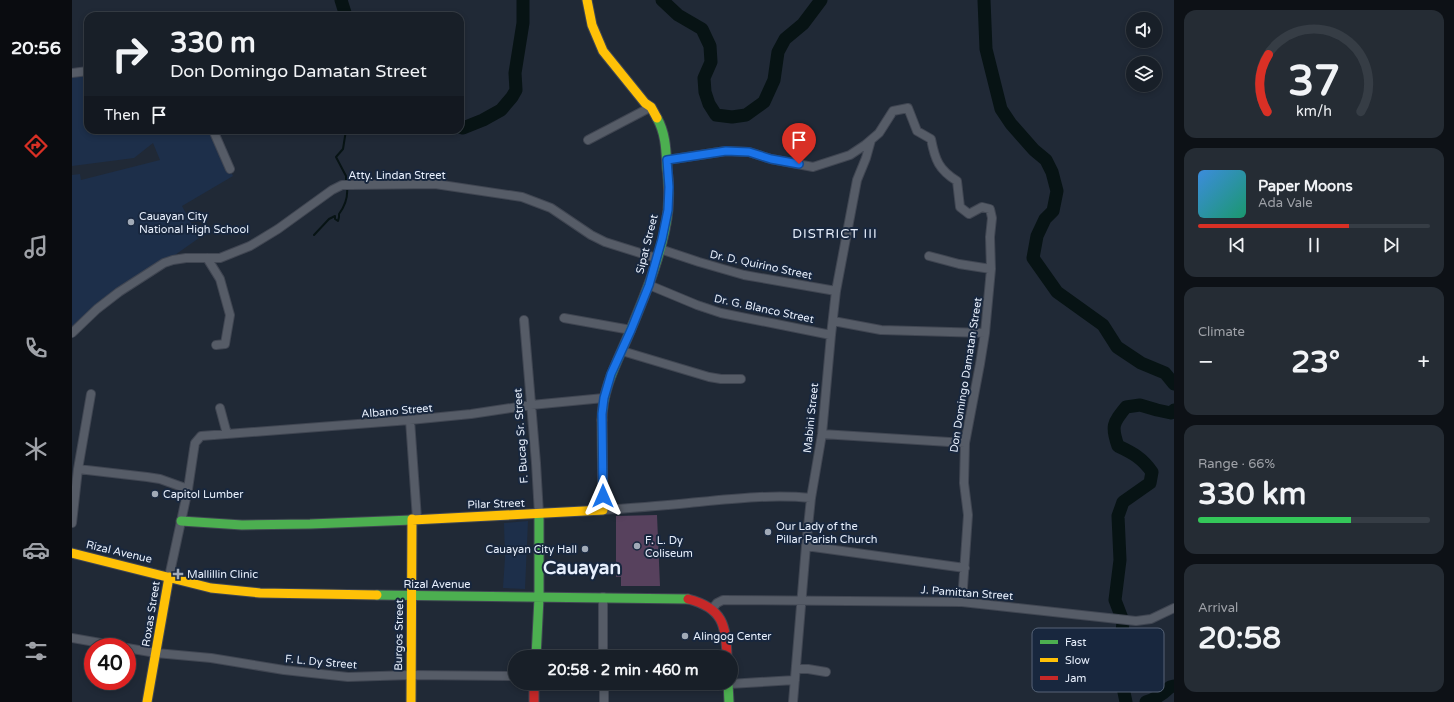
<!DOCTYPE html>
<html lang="en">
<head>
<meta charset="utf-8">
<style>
  body { margin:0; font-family:"Varela Round",sans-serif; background:#252c34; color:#f1f3f6; height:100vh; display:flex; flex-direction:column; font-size:15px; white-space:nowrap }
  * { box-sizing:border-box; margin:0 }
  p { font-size:13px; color:#9fa2a8 }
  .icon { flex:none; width:22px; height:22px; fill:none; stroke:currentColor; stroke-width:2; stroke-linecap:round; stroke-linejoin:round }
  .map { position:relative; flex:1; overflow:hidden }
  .drawer { display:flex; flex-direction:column; gap:10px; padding:10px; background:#0d1116; width:280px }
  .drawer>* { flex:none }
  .guide { position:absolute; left:12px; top:12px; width:380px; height:122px; border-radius:12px; box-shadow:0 2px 6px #0003,0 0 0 1px #363d45; background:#181f28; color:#f1f3f6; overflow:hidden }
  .controls { position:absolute; left:1054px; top:12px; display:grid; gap:8px }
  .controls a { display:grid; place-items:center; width:36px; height:36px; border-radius:50%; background:#181f28; box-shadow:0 2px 6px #0003,0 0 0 1px #363d45; font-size:20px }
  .speed { position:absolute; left:12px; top:638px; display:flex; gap:8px; font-size:20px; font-weight:700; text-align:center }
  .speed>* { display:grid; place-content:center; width:52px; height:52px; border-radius:50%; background:#181f28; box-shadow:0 2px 6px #0003,0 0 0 1px #363d45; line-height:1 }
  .speed .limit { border:6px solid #d22; background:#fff; color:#111 }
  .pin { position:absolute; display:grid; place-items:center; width:34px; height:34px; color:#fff; margin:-41px -17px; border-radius:50% 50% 50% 0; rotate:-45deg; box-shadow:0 0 4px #0007 }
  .pin .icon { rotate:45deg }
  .me { position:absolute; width:44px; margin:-22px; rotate:0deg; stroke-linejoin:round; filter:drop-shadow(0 0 3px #0008) }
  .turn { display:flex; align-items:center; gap:14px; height:84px; padding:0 20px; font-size:18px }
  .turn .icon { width:52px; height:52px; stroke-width:2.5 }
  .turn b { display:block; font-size:28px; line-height:34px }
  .then { display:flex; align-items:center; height:38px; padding:0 20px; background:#0003; gap:8px; font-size:15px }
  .big { font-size:30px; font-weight:700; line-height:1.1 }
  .drawer .widget { flex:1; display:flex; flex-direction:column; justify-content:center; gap:6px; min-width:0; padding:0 14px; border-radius:12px; background:#252c34 }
  .drawer .dial { align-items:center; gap:0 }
  .dial svg { height:104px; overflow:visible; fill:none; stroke:#363d45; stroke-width:7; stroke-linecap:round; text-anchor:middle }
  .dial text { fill:#f1f3f6; stroke:none }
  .song { display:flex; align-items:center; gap:12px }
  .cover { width:48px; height:48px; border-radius:6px; background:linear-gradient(135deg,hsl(210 70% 55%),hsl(160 70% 35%)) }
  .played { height:4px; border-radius:2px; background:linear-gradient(90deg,#d93025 65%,#363d45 65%) }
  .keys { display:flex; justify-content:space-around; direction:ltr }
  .heat { display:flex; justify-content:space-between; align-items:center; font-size:22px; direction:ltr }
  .charge { height:6px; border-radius:3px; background:linear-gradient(90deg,#34c759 66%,#363d45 0) }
  .trip { position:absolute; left:436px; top:650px; width:230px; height:40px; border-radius:20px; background:#181f28; box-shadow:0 2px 6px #0003,0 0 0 1px #363d45; font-weight:700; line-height:40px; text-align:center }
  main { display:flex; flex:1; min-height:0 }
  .menu { display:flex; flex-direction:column; width:72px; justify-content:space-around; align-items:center; background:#0a0c10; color:#9fa2a8 }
  .menu .icon { width:28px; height:28px }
  .menu .current { color:#d93025 }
  .menu b { font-size:18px; color:#f1f3f6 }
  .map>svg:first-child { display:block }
  .built { fill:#1d2f4a }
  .pitch { fill:#57415d }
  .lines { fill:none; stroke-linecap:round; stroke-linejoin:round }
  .stream { stroke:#071314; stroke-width:2 }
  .river { stroke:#071314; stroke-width:13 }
  .street-casing { stroke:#404652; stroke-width:10 }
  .fast-casing { stroke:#404652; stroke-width:11 }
  .slow-casing { stroke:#404652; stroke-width:11 }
  .jam-casing { stroke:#404652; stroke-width:11 }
  .street { stroke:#565c67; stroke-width:8 }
  .fast { stroke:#4caf50; stroke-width:9 }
  .slow { stroke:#ffc107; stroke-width:9 }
  .jam { stroke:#c62828; stroke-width:9 }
  .route-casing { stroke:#114b97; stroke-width:10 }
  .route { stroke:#1a73e8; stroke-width:7 }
  .poi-dot { fill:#a1aab7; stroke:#18273e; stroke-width:1.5 }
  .labels { text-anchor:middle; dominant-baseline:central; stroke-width:4; stroke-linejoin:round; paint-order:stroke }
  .street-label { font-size:11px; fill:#e7effc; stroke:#18273e }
  .poi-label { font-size:11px; fill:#e7effc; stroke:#18273e; text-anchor:start }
  .quarter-label { font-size:13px; letter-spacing:1px; fill:#e7effc; stroke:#18273e }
  .town-label { font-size:19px; font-weight:bold; fill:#e7effc; stroke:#18273e }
  .key { fill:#18273e; stroke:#566377; stroke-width:1 }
  .key-label { font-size:11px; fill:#e7effc }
</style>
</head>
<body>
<main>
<nav class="menu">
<b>20:56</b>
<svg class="icon current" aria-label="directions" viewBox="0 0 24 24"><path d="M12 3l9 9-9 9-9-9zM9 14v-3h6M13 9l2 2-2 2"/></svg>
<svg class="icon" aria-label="music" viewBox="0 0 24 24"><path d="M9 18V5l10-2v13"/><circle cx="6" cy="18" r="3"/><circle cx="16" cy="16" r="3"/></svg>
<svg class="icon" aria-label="phone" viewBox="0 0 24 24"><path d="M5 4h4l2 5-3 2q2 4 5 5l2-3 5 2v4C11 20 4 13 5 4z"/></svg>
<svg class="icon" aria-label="climate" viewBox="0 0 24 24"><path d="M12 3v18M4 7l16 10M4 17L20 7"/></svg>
<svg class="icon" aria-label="car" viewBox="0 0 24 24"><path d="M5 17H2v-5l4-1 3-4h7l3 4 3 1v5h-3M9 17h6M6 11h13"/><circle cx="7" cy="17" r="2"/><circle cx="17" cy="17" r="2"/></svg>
<svg class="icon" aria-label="filters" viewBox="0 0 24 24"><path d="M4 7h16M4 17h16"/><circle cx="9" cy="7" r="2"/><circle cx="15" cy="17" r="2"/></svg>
</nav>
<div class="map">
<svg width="1102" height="702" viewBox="0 0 1102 702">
  <rect width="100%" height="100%" fill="#202936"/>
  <!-- built -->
  <path class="built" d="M 16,75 L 16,130 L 139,130 L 161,176 L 110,206 L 127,238 L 59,286 L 0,332 L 0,175 L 8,174 L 9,180 L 88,160 L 81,143 L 62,158 L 0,166 L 0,77 Z
    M 456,521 L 453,589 L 431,588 L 433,558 L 432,523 Z"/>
  <!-- pitch -->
  <path class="pitch" d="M 585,515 L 588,586 L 549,586 L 549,577 L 544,577 L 544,516 Z"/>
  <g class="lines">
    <!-- stream -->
    <path class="stream" d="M 273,16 L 273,15
      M 274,130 L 271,149 L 264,157 L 274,176 L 274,182
      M 242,235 L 257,219 L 263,216 L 263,219 L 266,221 L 267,217 L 267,214 C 273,206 276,196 275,187
      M 1099,413 L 1102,413"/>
    <!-- river -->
    <path class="river" d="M 269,0 L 274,16
      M 590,0 L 606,15 L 630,29 L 638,46 L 639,62 L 632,78 L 633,92 L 637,104 L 644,115 L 660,117 L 674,115 L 692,102 L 702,80 L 706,52 L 713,39 L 731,24 L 749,0
      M 912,0 L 914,49 L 929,109 L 939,124 L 962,150 L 974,160 L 980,172 L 985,191 L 981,211 L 973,219 L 965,236 L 961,258 L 985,292 L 1031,325 L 1045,347 L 1069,363 L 1093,373 L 1102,384
      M 388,127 L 391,128 L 411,120 L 429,110 L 440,97 L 444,90 L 443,73 L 451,23 L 451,0
      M 1054,702 L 1047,668 L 1051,621 L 1043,600 L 1048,560 L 1046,516 L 1051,502 L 1078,483 L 1080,472 C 1070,458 1061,453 1046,446 C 1039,426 1041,423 1054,407 L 1068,405 L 1085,410 L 1099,413 L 1102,410
      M 1074,702 C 1083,699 1091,694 1098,687 L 1102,686"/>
    <!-- street casing -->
    <g class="street-casing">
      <path id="street" d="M 0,73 L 16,71
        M 141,130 L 158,169
        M 516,140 L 579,107
        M 595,160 L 654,151 L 677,152 L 699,159 L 741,167 L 778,155 L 793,145 L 807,133 L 821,111 L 836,108 L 845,131 L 859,139 C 863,160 867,170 885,181 L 888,207 L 897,214 L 910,207 L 918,209 L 920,218 L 918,237 L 919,269 L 913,333 L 908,364 L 893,443 L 892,483 L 896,515 L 890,602
        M 588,249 L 627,262 L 672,275 L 764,291
        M 857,256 L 887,264 L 919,269
        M 135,258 L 148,279 L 158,315 L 153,344 L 144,345
        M 577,285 L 625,305 L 649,313 L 759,335
        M 492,318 L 559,330
        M 452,320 L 464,463 L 467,514
        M 761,321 L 809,330 L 913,333
        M 0,333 L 25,309 L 47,292 L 92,263 L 101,260 L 114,258 L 148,258 L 178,246 L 206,229 L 260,190 L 270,185 L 279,185 L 363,184 L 450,197 L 479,208 L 519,235 L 533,242 L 584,258
        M 550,351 L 637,377 L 649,379 L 669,379
        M 148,408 L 155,434
        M 338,420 L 345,519
        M 750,434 L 893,443
        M 6,469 L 75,477 L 88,479 L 116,489
        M 531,510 C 559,508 588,506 617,503 C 657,499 699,494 739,498
        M 0,523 L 6,469 L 19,394
        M 734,546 L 893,568
        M 97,577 L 116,489 L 122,449 L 123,443 L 129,436 L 338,420 L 399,414 L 459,405 L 532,398
        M 531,597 L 531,657
        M 640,609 L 645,603 L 651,600 L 890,602 L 1064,621 L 1079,619 L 1102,608
        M 0,638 L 51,647
        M 55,648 L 84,653 L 139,658 L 212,670 L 276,677 L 339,675 L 443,676
        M 724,669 L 736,669 L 754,672
        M 532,683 L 532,702
        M 638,683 L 657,684 L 723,680
        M 721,702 L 734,546 L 739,498 L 750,434 L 759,335 L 764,291 L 785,180 L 794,158 L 799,140"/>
    </g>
    <!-- fast casing -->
    <g class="fast-casing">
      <path id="fast" d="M 530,420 C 530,387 547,359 559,329 C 574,293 592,249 596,210 C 597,196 597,182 595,168 C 594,151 594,134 585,118
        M 109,521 L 170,525 L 238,524 L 340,520
        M 305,595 L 616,599
        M 464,657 L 467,598 L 467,514
        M 656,683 L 657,702"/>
    </g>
    <!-- slow casing -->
    <g class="slow-casing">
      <path id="slow" d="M 515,0 L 520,25 L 531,51 L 573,103 L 579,107 L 585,118
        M 340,520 L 531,510 L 530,420
        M 0,553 L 139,588 L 188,593 L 305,595
        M 75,702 L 97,577
        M 339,702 L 340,519"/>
    </g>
    <!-- jam casing -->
    <g class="jam-casing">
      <path id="jam" d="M 616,599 C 651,608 654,625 655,657
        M 462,683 L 462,702"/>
    </g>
    <!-- street -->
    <use href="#street" class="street"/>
    <!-- fast -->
    <use href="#fast" class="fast"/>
    <!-- slow -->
    <use href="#slow" class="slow"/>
    <!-- jam -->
    <use href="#jam" class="jam"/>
  </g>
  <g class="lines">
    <!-- route casing -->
    <g class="route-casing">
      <path id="route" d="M 531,496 L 530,414 L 532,398 L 539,374 L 559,330 L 577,285 L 590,239 L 596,210 L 597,187 L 595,160 L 654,151 L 677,152 L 699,159 L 727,164"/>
    </g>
    <!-- route -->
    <use href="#route" class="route"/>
  </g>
  <!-- markers -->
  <g class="poi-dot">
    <circle cx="59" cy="222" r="4"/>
    <circle cx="83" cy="494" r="4"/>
    <circle cx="696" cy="532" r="4"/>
    <circle cx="565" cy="546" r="4"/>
    <circle cx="513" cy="549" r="4"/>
    <path d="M104 568h4v4h4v4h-4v4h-4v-4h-4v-4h4z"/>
    <circle cx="613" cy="636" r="4"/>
  </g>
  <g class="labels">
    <!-- street labels -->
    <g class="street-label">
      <text x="325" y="175">Atty. Lindan Street</text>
      <text transform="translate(575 244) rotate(-76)">Sipat Street</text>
      <text transform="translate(689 265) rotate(12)">Dr. D. Quirino Street</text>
      <text transform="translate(692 309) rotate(12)">Dr. G. Blanco Street</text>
      <text transform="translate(894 375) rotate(-81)">Don Domingo Damatan Street</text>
      <text transform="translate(325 411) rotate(-5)">Albano Street</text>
      <text transform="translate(739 418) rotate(-84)">Mabini Street</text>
      <text transform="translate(449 436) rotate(-94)">F. Bucag Sr. Street</text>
      <text transform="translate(424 504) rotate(-2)">Pilar Street</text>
      <text transform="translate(47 552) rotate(13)">Rizal Avenue</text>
      <text x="365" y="584">Rizal Avenue</text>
      <text transform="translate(895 593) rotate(4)">J. Pamittan Street</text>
      <text transform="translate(79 614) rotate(-81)">Roxas Street</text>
      <text transform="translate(327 635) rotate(-89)">Burgos Street</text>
      <text transform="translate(249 662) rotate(5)">F. L. Dy Street</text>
    </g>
    <!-- poi labels -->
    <g class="poi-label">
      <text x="67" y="216">Cauayan City<tspan x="67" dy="13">National High School</tspan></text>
      <text x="91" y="494">Capitol Lumber</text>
      <text x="704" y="526">Our Lady of the<tspan x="704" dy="13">Pillar Parish Church</tspan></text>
      <text x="573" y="540">F. L. Dy<tspan x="573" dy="13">Coliseum</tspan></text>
      <text x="505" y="549" text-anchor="end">Cauayan City Hall</text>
      <text x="115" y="574">Mallillin Clinic</text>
      <text x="621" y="636">Alingog Center</text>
    </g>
    <!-- quarter labels -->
    <g class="quarter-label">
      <text x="763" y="234">DISTRICT III</text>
    </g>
    <!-- town labels -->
    <g class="town-label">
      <text x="510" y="568">Cauayan</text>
    </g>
  </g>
  <!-- legend -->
  <rect x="960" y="628" width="132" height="64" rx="6" class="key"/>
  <rect x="968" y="640" width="18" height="4" fill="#4caf50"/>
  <rect x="968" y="658" width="18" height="4" fill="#ffc107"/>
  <rect x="968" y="676" width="18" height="4" fill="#c62828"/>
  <g class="key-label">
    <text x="993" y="646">Fast</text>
    <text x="993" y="664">Slow</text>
    <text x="993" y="682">Jam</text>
  </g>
</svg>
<div class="controls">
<a><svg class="icon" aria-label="sound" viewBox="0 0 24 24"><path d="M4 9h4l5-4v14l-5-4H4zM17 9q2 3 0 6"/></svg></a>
<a><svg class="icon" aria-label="layers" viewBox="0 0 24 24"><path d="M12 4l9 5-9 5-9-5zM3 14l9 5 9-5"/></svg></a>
</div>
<div class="speed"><div class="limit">40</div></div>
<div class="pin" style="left:727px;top:164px;background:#d93025"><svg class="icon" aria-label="arrive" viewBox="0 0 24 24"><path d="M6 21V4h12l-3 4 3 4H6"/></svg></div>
<svg class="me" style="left:531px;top:496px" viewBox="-20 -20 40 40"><path d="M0-17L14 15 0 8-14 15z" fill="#1a73e8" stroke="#fff" stroke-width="4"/></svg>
<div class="trip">20:58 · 2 min · 460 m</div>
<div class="guide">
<div class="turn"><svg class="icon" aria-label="right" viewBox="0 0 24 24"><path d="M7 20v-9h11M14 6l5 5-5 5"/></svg><div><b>330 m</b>Don Domingo Damatan Street</div></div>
<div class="then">Then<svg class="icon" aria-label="arrive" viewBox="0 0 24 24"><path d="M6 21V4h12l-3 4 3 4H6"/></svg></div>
</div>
</div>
<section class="drawer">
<div class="widget dial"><svg viewBox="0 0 100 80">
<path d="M14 69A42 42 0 1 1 86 69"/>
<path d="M14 69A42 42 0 0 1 15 25" stroke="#d93025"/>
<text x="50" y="56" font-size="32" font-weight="700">37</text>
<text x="50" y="72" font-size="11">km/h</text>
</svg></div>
<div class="widget">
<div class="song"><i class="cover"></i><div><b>Paper Moons</b><p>Ada Vale</p></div></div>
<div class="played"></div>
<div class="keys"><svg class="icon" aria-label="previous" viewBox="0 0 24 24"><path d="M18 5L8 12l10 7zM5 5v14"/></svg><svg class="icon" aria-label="pause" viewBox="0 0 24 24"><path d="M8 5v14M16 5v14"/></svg><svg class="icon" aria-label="next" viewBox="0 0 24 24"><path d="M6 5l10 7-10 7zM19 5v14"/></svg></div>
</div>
<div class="widget"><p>Climate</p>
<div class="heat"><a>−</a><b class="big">23°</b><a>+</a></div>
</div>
<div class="widget"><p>Range · 66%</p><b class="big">330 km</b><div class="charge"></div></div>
<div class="widget"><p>Arrival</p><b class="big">20:58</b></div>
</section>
</main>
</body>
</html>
